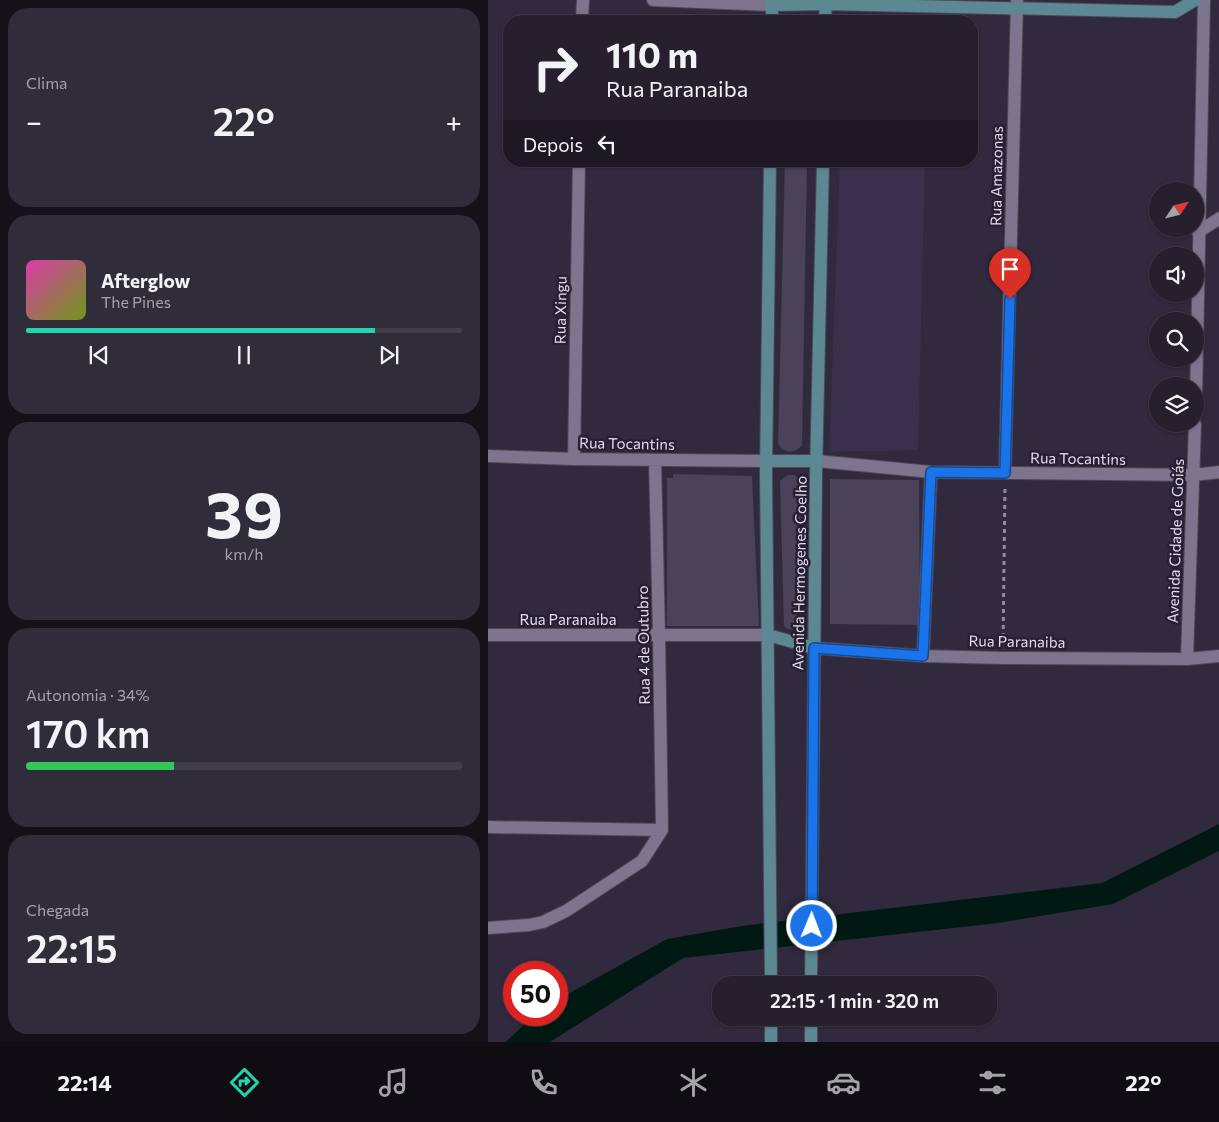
<!DOCTYPE html>
<html lang="pt">
<head>
<meta charset="utf-8">
<style>
  body { margin:0; font-family:Commissioner,sans-serif; background:#312c3a; color:#f1f3f6; height:100vh; display:flex; flex-direction:column; font-size:19px; white-space:nowrap }
  * { box-sizing:border-box; margin:0 }
  p { font-size:16px; color:#a3a2aa }
  .icon { flex:none; width:28px; height:28px; fill:none; stroke:currentColor; stroke-width:2; stroke-linecap:round; stroke-linejoin:round }
  .map { position:relative; flex:1; overflow:hidden }
  .panel { display:flex; flex-direction:column; gap:8px; padding:8px; background:#141119; width:488px }
  .panel>* { flex:none }
  .hud { position:absolute; left:15px; top:15px; width:475px; height:152px; border-radius:20px; box-shadow:0 1px 4px #0004,0 0 0 1px #423d4a; background:#251f2e; color:#f1f3f6; overflow:hidden }
  .needle { width:32px; rotate:55deg }
  .tools { position:absolute; left:661px; top:182px; display:grid; gap:10px }
  .tools a { display:grid; place-items:center; width:55px; height:55px; border-radius:50%; background:#251f2e; box-shadow:0 1px 4px #0004,0 0 0 1px #423d4a; font-size:25px }
  .speed { position:absolute; left:15px; top:961px; display:flex; gap:10px; font-size:25px; font-weight:700; text-align:center }
  .speed>* { display:grid; place-content:center; width:65px; height:65px; border-radius:50%; background:#251f2e; box-shadow:0 1px 4px #0004,0 0 0 1px #423d4a; line-height:1 }
  .speed .limit { border:8px solid #d22; background:#fff; color:#111 }
  .pin { position:absolute; display:grid; place-items:center; width:42px; height:42px; color:#fff; margin:-51px -21px; border-radius:50% 50% 50% 0; rotate:-45deg; box-shadow:0 0 5px #0007 }
  .pin .icon { rotate:45deg }
  .me { position:absolute; width:55px; margin:-28px; rotate:1deg; stroke-linejoin:round; filter:drop-shadow(0 0 4px #0008) }
  .turn { display:flex; align-items:center; gap:18px; height:105px; padding:0 20px; font-size:22px }
  .turn .icon { width:65px; height:65px; stroke-width:2.5 }
  .turn b { display:block; font-size:35px; line-height:42px }
  .then { display:flex; align-items:center; height:48px; padding:0 20px; background:#0003; gap:10px; font-size:19px }
  .big { font-size:38px; font-weight:600; line-height:1.1 }
  .panel .tile { flex:1; display:flex; flex-direction:column; justify-content:center; gap:8px; min-width:0; padding:0 18px; border-radius:20px; background:#312c3a }
  .panel .dial { align-items:center; gap:0 }
  .dial b { font-size:65px; line-height:1 }
  .song { display:flex; align-items:center; gap:15px }
  .cover { width:60px; height:60px; border-radius:8px; background:linear-gradient(135deg,hsl(320 70% 55%),hsl(80 70% 35%)) }
  .played { height:5px; border-radius:2px; background:linear-gradient(90deg,#20d5b0 80%,#423d4a 80%) }
  .keys { display:flex; justify-content:space-around; direction:ltr }
  .heat { display:flex; justify-content:space-between; align-items:center; font-size:28px; direction:ltr }
  .charge { height:8px; border-radius:4px; background:linear-gradient(90deg,#34c759 34%,#423d4a 0) }
  .trip { position:absolute; left:224px; top:976px; width:285px; height:50px; border-radius:20px; background:#251f2e; box-shadow:0 1px 4px #0004,0 0 0 1px #423d4a; font-weight:600; line-height:50px; text-align:center }
  .tab-bar { display:flex; height:80px; justify-content:space-around; align-items:center; background:#0f0c12; color:#a3a2aa }
  .tab-bar .icon { width:35px; height:35px }
  .tab-bar .active { color:#20d5b0 }
  .tab-bar b { font-size:22px; color:#f1f3f6 }
  main { display:flex; flex:1; min-height:0 }
  .map>svg:first-child { display:block }
  .built { fill:#3b304b }
  .green { fill:#4a4259 }
  .water { fill:#001a13 }
  .lines { fill:none; stroke-linecap:round; stroke-linejoin:round }
  .minor-casing { stroke:#4d4657; stroke-width:14 }
  .secondary-casing { stroke:#4d4657; stroke-width:14 }
  .path { stroke:#918b9c; stroke-width:3; stroke-dasharray:4 4; stroke-linecap:butt }
  .minor { stroke:#7d748d; stroke-width:12 }
  .secondary { stroke:#5c8991; stroke-width:12 }
  .route-casing { stroke:#114b97; stroke-width:12 }
  .route { stroke:#1a73e8; stroke-width:9 }
  .labels { text-anchor:middle; dominant-baseline:central; stroke-width:5; stroke-linejoin:round; paint-order:stroke }
  .street-label { font-size:15px; fill:#e1dcea; stroke:#271f33 }
</style>
</head>
<body>
<main>
<section class="panel">
<div class="tile"><p>Clima</p>
<div class="heat"><a>−</a><b class="big">22°</b><a>+</a></div>
</div>
<div class="tile">
<div class="song"><i class="cover"></i><div><b>Afterglow</b><p>The Pines</p></div></div>
<div class="played"></div>
<div class="keys"><svg class="icon" aria-label="previous" viewBox="0 0 24 24"><path d="M18 5L8 12l10 7zM5 5v14"/></svg><svg class="icon" aria-label="pause" viewBox="0 0 24 24"><path d="M8 5v14M16 5v14"/></svg><svg class="icon" aria-label="next" viewBox="0 0 24 24"><path d="M6 5l10 7-10 7zM19 5v14"/></svg></div>
</div>
<div class="tile dial"><b>39</b><p>km/h</p></div>
<div class="tile"><p>Autonomia · 34%</p><b class="big">170 km</b><div class="charge"></div></div>
<div class="tile"><p>Chegada</p><b class="big">22:15</b></div>
</section>
<div class="map">
<svg width="732" height="1042" viewBox="0 0 732 1042">
  <rect width="100%" height="100%" fill="#31293e"/>
  <!-- built -->
  <path class="built" d="M 352,161 L 437,161 L 430,450 L 341,452 Z"/>
  <!-- green -->
  <path class="green" d="M 297,161 L 319,161 L 314,445 C 307,454 296,454 290,444 Z
    M 185,474 L 264,476 L 271,626 L 179,626 L 179,478 L 185,478 Z
    M 302,475 L 306,475 L 313,480 L 310,626 C 305,630 301,631 296,626 L 292,481 L 298,476 Z
    M 342,479 L 431,480 L 432,625 L 342,624 Z"/>
  <!-- water -->
  <path class="water" d="M 731,824 L 731,851 L 625,904 L 510,923 L 195,958 L 62,1042 L 18,1042 L 46,1015 L 69,1015 L 69,1000 L 179,939 L 254,926 L 614,883 Z"/>
  <g class="lines">
    <!-- minor casing -->
    <g class="minor-casing">
      <path id="minor" d="M 165,0 L 284,5
        M 94,21 L 95,0
        M 710,232 L 732,218
        M 708,397 L 716,0
        M 0,456 L 86,459 L 279,461
        M 86,459 L 91,161
        M 167,460 L 171,635 L 174,830
        M 329,461 L 443,472 L 706,475 L 732,472
        M 517,473 L 529,0
        M 0,635 L 280,635
        M 326,648 L 435,656 L 515,658 L 699,659 L 732,656
        M 435,656 L 443,472
        M 699,659 L 707,424
        M 0,827 L 174,830
        M 0,928 L 41,925 L 55,922 L 78,911 L 154,861 L 174,830"/>
    </g>
    <!-- secondary casing -->
    <g class="secondary-casing">
      <path id="secondary" d="M 284,5 L 338,4 L 687,12 L 707,0
        M 284,21 L 284,0
        M 337,21 L 338,0
        M 282,161 L 278,473 L 283,985
        M 279,461 L 329,461
        M 280,635 L 326,648
        M 323,985 L 328,475 L 335,161
        M 283,1018 L 283,1042
        M 323,1042 L 323,1018"/>
    </g>
    <!-- path -->
    <path class="path" d="M 515,645 L 517,486"/>
    <!-- minor -->
    <use href="#minor" class="minor"/>
    <!-- secondary -->
    <use href="#secondary" class="secondary"/>
  </g>
  <g class="lines">
    <!-- route casing -->
    <g class="route-casing">
      <path id="route" d="M 324,926 L 326,648 L 435,656 L 443,472 L 517,473 L 522,299"/>
    </g>
    <!-- route -->
    <use href="#route" class="route"/>
  </g>
  <g class="labels">
    <!-- street labels -->
    <g class="street-label">
      <text transform="translate(508 176) rotate(-89)">Rua Amazonas</text>
      <text transform="translate(72 310) rotate(-89)">Rua Xingu</text>
      <text transform="translate(139 443) rotate(1)">Rua Tocantins</text>
      <text transform="translate(590 458) rotate(1)">Rua Tocantins</text>
      <text transform="translate(687 541) rotate(-88)">Avenida Cidade de Goiás</text>
      <text transform="translate(311 573) rotate(-89)">Avenida Hermogenes Coelho</text>
      <text x="80" y="619">Rua Paranaiba</text>
      <text transform="translate(529 641) rotate(1)">Rua Paranaiba</text>
      <text transform="translate(155 645) rotate(-91)">Rua 4 de Outubro</text>
    </g>
  </g>
</svg>
<div class="tools">
<a><svg class="needle" viewBox="-14 -14 28 28"><path d="M0-13l5 13h-10z" fill="#e53935"/><path d="M0 13l5-13h-10z" fill="#a3a2aa"/></svg></a>
<a><svg class="icon" aria-label="sound" viewBox="0 0 24 24"><path d="M4 9h4l5-4v14l-5-4H4zM17 9q2 3 0 6"/></svg></a>
<a><svg class="icon" aria-label="search" viewBox="0 0 24 24"><circle cx="10" cy="10" r="6"/><path d="M15 15l6 6"/></svg></a>
<a><svg class="icon" aria-label="layers" viewBox="0 0 24 24"><path d="M12 4l9 5-9 5-9-5zM3 14l9 5 9-5"/></svg></a>
</div>
<div class="speed"><div class="limit">50</div></div>
<div class="pin" style="left:522px;top:299px;background:#d93025"><svg class="icon" aria-label="arrive" viewBox="0 0 24 24"><path d="M6 21V4h12l-3 4 3 4H6"/></svg></div>
<svg class="me" style="left:324px;top:926px" viewBox="-20 -20 40 40"><circle r="17" fill="#1a73e8" stroke="#fff" stroke-width="3"/><path d="M0-11L8 9 0 5-8 9z" fill="#fff"/></svg>
<div class="trip">22:15 · 1 min · 320 m</div>
<div class="hud">
<div class="turn"><svg class="icon" aria-label="right" viewBox="0 0 24 24"><path d="M7 20v-9h11M14 6l5 5-5 5"/></svg><div><b>110 m</b>Rua Paranaiba</div></div>
<div class="then">Depois<svg class="icon" aria-label="left" viewBox="0 0 24 24"><path d="M17 20v-9H6M10 6l-5 5 5 5"/></svg></div>
</div>
</div>
</main>
<nav class="tab-bar">
<b>22:14</b>
<svg class="icon active" aria-label="directions" viewBox="0 0 24 24"><path d="M12 3l9 9-9 9-9-9zM9 14v-3h6M13 9l2 2-2 2"/></svg>
<svg class="icon" aria-label="music" viewBox="0 0 24 24"><path d="M9 18V5l10-2v13"/><circle cx="6" cy="18" r="3"/><circle cx="16" cy="16" r="3"/></svg>
<svg class="icon" aria-label="phone" viewBox="0 0 24 24"><path d="M5 4h4l2 5-3 2q2 4 5 5l2-3 5 2v4C11 20 4 13 5 4z"/></svg>
<svg class="icon" aria-label="climate" viewBox="0 0 24 24"><path d="M12 3v18M4 7l16 10M4 17L20 7"/></svg>
<svg class="icon" aria-label="car" viewBox="0 0 24 24"><path d="M5 17H2v-5l4-1 3-4h7l3 4 3 1v5h-3M9 17h6M6 11h13"/><circle cx="7" cy="17" r="2"/><circle cx="17" cy="17" r="2"/></svg>
<svg class="icon" aria-label="filters" viewBox="0 0 24 24"><path d="M4 7h16M4 17h16"/><circle cx="9" cy="7" r="2"/><circle cx="15" cy="17" r="2"/></svg>
<b>22°</b>
</nav>
</body>
</html>
